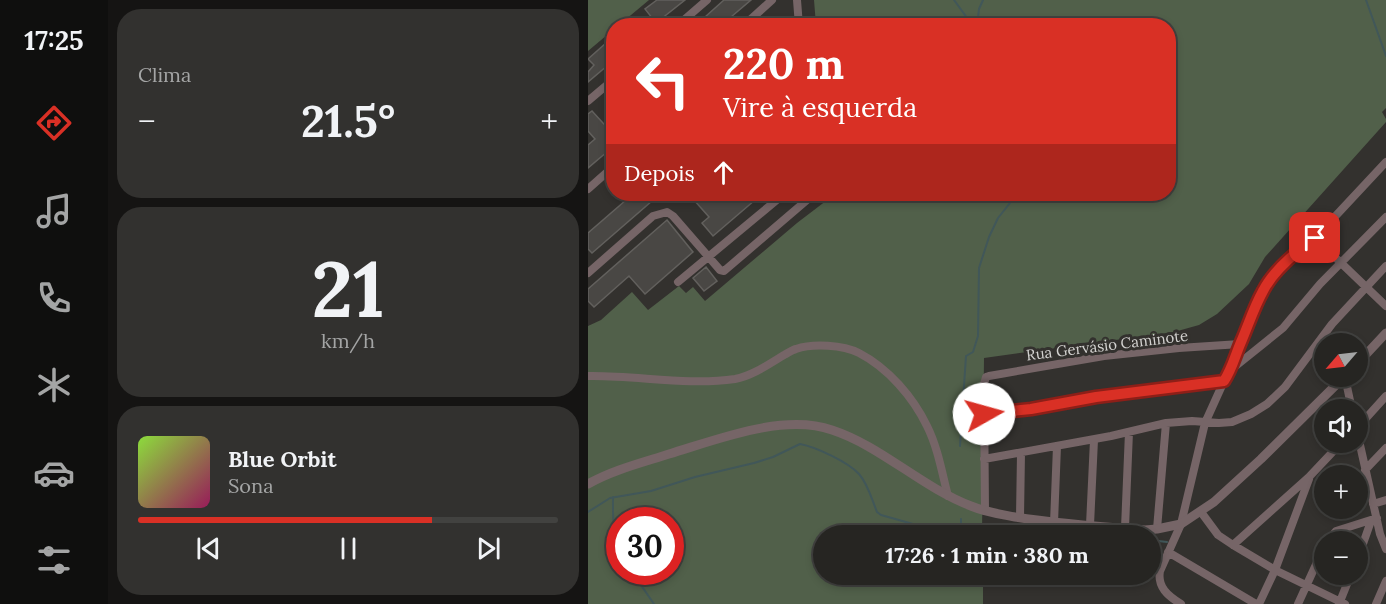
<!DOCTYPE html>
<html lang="pt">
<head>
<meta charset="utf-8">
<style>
  body { margin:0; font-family:Lora,serif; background:#32312f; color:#f1f3f6; height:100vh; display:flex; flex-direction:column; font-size:22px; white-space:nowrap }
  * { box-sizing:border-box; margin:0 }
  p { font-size:20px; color:#a4a5a5 }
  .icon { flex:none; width:33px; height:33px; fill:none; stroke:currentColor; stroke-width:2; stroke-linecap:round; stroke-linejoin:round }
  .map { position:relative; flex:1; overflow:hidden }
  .panel { display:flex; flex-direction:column; gap:9px; padding:9px; background:#151413; width:480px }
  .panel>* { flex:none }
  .top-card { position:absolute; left:18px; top:18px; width:570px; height:183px; border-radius:24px; box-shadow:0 3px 9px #0003,0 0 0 2px #424240; background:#d93025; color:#fff; overflow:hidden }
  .needle { width:39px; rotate:242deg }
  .tools { position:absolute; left:726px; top:333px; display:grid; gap:12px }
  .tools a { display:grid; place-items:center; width:54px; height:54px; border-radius:50%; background:#262522; box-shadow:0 3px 9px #0003,0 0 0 2px #424240; font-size:30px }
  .speed { position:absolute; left:18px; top:507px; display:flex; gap:12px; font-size:30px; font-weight:700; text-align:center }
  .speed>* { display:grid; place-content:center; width:78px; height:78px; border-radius:50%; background:#262522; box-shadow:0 3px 9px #0003,0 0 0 2px #424240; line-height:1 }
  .speed .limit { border:9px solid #d22; background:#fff; color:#111 }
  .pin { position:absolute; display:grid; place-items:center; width:51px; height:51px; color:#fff; margin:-26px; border-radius:12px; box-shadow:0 3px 9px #0006 }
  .me { position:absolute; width:66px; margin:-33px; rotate:83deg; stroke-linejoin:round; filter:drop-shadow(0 0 4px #0008) }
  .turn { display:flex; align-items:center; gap:21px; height:126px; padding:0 18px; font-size:27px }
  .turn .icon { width:78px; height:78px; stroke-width:2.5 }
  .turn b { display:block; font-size:42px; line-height:51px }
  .then { display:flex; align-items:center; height:57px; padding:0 18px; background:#0003; gap:12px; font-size:22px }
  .big { font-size:45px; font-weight:800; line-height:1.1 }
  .panel .widget { flex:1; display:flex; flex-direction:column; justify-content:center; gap:9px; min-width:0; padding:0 21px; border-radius:24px; background:#32312f }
  .panel .dial { align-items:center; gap:0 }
  .dial b { font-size:78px; line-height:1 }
  .song { display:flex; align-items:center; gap:18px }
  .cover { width:72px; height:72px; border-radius:9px; background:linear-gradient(135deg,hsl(90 70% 55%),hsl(330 70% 35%)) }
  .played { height:6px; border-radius:3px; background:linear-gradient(90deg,#d93025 70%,#424240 70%) }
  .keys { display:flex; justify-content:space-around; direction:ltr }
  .heat { display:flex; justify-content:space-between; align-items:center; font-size:33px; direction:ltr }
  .trip { position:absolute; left:225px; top:525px; width:348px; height:60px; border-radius:30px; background:#262522; box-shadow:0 3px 9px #0003,0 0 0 2px #424240; font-weight:800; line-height:60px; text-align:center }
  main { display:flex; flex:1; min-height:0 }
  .menu { display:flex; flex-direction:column; width:108px; justify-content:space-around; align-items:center; background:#0f0f0e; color:#a4a5a5 }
  .menu .icon { width:42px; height:42px }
  .menu .selected { color:#d93025 }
  .menu b { font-size:27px; color:#f1f3f6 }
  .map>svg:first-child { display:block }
  .green { fill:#51604a; fill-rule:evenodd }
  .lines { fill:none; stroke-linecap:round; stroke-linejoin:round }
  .stream { stroke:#415759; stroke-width:2 }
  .building { fill:#494744; stroke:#62605d; stroke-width:1.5 }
  .minor { stroke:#766567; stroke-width:8 }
  .tertiary { stroke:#766567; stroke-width:9 }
  .route-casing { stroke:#8d1f18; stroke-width:15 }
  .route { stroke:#d93025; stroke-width:10 }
  .labels { text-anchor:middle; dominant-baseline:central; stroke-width:6; stroke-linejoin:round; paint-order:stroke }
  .street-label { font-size:15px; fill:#d3d2d0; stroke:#33312e }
</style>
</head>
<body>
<main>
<nav class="menu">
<b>17:25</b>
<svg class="icon selected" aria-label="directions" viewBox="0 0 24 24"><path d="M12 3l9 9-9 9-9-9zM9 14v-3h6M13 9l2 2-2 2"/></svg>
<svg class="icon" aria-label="music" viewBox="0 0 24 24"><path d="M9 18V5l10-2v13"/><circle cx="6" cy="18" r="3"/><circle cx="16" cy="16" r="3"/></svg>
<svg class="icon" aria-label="phone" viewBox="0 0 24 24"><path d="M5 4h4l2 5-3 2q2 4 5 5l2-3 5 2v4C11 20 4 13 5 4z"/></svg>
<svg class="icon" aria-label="climate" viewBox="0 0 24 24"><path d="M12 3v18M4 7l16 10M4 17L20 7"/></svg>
<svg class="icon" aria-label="car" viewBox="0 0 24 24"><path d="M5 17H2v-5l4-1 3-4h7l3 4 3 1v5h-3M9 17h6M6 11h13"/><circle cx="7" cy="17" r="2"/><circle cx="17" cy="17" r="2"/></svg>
<svg class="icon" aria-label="filters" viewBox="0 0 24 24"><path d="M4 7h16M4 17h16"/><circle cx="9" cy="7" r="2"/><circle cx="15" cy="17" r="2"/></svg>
</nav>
<section class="panel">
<div class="widget"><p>Clima</p>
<div class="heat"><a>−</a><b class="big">21.5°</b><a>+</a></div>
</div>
<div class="widget dial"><b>21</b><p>km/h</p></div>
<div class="widget">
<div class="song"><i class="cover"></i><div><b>Blue Orbit</b><p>Sona</p></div></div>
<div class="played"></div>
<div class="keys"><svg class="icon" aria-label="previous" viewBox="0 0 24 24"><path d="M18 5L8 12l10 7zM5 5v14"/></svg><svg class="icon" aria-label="pause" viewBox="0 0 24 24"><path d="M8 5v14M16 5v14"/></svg><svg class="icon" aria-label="next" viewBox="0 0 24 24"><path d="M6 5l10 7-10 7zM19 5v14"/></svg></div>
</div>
</section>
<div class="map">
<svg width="798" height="604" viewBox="0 0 798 604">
  <rect width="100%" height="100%" fill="#33312e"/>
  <!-- green -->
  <path class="green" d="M 0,0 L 61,0 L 31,25 L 26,26 L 25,30 L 0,51 Z
    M 226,0 L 798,0 L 798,108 L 794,112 L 798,119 L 798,122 L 677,257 L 661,284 L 629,314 L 611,325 L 586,332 L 396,358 L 394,535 L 236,536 L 236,574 L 395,575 L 395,604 L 0,604 L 0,326 L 13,320 L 44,292 L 60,310 L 91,286 L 98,293 L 105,287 L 117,301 L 209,223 L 247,194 L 580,194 L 580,26 L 228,25 ZM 32,520 L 82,520 L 82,572 L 32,572 Z"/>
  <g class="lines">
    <!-- stream -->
    <path class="stream" d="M 366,0 L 385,26
      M 778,0 L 798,56
      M 389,26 L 391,9 L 395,0
      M 372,446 L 378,356 L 385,352 L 390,336 L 391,268 L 401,237 L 410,218 L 422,203 L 420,194
      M 25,497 C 25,514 24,531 32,547
      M 0,512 L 22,498 L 63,491 L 107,477 L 166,463 L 185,457 L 212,444 C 228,447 260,462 271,474 C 280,484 284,500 289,512 L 293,515 L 357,533 L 392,531 L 409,536
      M 373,519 L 373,532
      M 562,540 L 579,542
      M 44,572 L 66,604"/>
  </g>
  <!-- building -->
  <path class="building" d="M 69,0 L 97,0 L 68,23 L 57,9 Z
    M 136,0 L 163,0 L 143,17 L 151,26 L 128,26 L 124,21 L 118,26 L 107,26 Z
    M 26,36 L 26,60 L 0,82 L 0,72 L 6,65 L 0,59 Z
    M 4,111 L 26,135 L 26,146 L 0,168 L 0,145 L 7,139 L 0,131 L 0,114 Z
    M 45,194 L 72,194 L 4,253 L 0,249 L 0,233 Z
    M 113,194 L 174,194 L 125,236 L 114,223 L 121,217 L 106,200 Z
    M 79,220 L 105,252 L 57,294 L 41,276 L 6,307 L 0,301 L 0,289 Z
    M 118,267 L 129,281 L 116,291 L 105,278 Z"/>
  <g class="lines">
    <!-- minor -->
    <path class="minor" d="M 209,0 L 211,26
      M 89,26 L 119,0
      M 162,26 L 161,22 L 163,19 L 184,0
      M 0,101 L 26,79
      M 0,189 L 26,166
      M 88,194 L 89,194
      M 727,238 L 798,306
      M 0,273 L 65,216 L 79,212 L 85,216 L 132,270 L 136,271 L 226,194
      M 90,282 L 196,194
      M 644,369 L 695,328 L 732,284 L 798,217
      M 0,376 C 49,375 98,386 147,379 C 164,376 181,364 196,355 C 200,353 204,350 208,349 C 225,343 255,345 271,353 C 300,368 325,397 339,426 C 350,448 354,473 360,496
      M 757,377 L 764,410
      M 396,414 L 443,409 L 508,397 L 636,381
      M 770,427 L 798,396
      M 770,436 L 792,534 L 798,549
      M 396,459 L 523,436 L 578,423 L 604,421 L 631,423 L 644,422 L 663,414 L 679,404 L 697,387 L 744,324 L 798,266
      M 777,470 L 798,448
      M 785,504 L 798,500
      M 397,511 L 396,384 L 398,377 L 401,376 L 516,356 L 591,348 L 652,344
      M 613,512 L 630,535 L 645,545 L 687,570 L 757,604
      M 432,517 L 433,453
      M 466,523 L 469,446
      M 502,525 L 506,440
      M 537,528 L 541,432
      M 569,529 L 578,423
      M 739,542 L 748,531 L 789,518
      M 645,545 L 721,477 L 754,442
      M 580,552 L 668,604
      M 770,558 L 783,521
      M 593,604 C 580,596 569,587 572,571 L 593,524 L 617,423 L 636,381 L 643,370 L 652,344 L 676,288 L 698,261 L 709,250 L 727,238 L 798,162
      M 671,604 L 687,570 L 721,479
      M 710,604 L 736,547
      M 751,604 L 763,574
      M 788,604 L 798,581"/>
    <!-- tertiary -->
    <path class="tertiary" d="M 770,363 L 798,333
      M 0,484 C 25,470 53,463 81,454 C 128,440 195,413 244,430 C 293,446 333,487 383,506 C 397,512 412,514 427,517 C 470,524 514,527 557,530 L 569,529 L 593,524 L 626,502 L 673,459 L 757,376"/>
  </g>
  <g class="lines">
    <!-- route casing -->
    <g class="route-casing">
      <path id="route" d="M 396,414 L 443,409 L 508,397 L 636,381 C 644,369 647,356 653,342 C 660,326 666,307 675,291 C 685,271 709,251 727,238"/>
    </g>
    <!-- route -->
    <use href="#route" class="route"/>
  </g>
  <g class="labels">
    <!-- street labels -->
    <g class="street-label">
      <text transform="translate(519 345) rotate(-7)">Rua Gervásio Caminote</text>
    </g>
  </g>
</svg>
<div class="tools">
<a><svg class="needle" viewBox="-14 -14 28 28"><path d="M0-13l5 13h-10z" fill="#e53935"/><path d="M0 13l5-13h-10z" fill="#a4a5a5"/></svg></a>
<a><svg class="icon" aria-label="sound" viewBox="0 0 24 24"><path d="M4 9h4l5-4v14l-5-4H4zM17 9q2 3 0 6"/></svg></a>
<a>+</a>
<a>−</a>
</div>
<div class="speed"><div class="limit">30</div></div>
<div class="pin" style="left:727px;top:238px;background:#d93025"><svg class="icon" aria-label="arrive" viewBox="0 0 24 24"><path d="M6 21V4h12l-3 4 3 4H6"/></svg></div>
<svg class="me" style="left:396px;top:414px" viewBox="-20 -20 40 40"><circle r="19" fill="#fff"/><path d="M0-13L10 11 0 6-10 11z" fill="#d93025"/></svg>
<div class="trip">17:26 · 1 min · 380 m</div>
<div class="top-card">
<div class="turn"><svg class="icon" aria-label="left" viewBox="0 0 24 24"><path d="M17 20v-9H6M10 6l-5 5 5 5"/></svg><div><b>220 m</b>Vire à esquerda</div></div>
<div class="then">Depois<svg class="icon" aria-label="ahead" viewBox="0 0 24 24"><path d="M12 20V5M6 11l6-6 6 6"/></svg></div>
</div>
</div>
</main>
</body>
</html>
